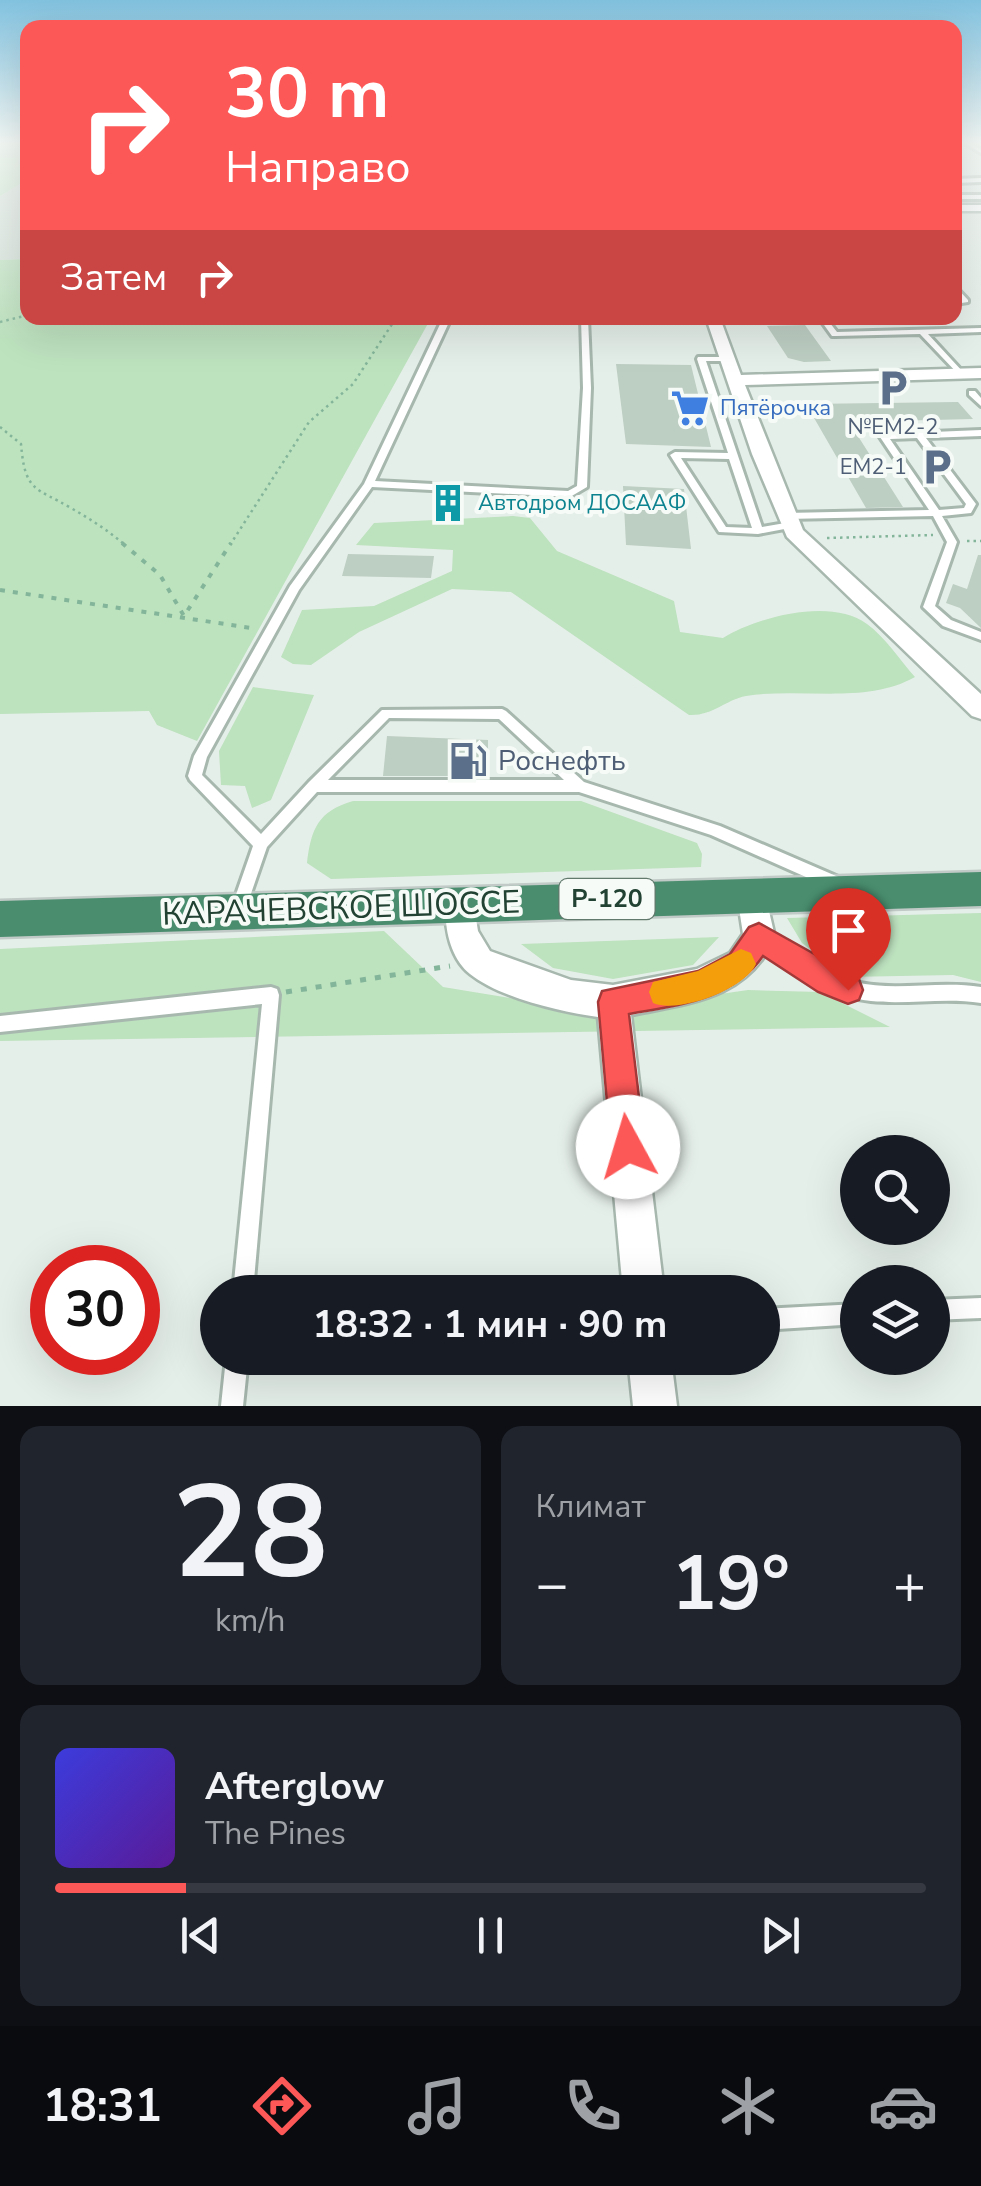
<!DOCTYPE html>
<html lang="ru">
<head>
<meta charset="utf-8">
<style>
  body { margin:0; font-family:"Nunito Sans",sans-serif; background:#20242c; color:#f1f3f6; height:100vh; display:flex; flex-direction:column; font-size:38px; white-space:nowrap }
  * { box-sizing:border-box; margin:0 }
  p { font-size:32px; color:#9ea1a6 }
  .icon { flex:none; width:55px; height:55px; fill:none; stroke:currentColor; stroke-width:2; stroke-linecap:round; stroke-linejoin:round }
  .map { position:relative; height:1406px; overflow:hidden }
  .sheet { display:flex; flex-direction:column; gap:20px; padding:20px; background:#0d0f14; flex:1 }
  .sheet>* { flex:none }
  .banner { position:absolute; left:20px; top:20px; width:942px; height:305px; border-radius:20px; box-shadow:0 10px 40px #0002; background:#fc5857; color:#fff; overflow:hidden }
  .tools { position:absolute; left:840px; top:1135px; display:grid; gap:20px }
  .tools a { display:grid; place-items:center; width:110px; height:110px; border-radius:50%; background:#171b24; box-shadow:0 10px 40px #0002; font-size:50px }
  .speed { position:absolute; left:30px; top:1245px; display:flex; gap:20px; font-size:50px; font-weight:700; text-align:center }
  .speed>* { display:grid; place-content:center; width:130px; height:130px; border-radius:50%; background:#171b24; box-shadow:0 10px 40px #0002; line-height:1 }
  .speed .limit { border:15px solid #d22; background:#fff; color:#111 }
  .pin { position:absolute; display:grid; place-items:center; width:85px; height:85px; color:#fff; margin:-102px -42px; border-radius:50% 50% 50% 0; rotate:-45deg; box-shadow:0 0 10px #0007 }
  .pin .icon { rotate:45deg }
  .me { position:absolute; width:110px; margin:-55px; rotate:354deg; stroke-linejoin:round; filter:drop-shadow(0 0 8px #0008) }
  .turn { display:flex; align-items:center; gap:35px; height:210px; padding:0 40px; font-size:45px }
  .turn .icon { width:130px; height:130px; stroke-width:2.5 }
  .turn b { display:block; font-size:70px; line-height:85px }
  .then { display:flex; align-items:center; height:95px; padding:0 40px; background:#0003; gap:20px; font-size:38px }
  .big { font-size:75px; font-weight:700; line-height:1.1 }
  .sheet .widget { flex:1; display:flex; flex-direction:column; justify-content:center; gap:15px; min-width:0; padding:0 35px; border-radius:20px; background:#20242c }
  .sheet .dial { align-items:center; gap:0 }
  .dial b { font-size:130px; line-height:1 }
  .song { display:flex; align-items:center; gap:30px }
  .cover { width:120px; height:120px; border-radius:15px; background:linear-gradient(135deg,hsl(240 70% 55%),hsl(270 70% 35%)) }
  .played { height:10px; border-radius:5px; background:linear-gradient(90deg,#fc5857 15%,#363941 15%) }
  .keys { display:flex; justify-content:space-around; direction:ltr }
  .heat { display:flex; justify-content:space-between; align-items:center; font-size:55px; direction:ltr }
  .sheet .tiles { flex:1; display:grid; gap:20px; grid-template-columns:1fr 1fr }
  .widget:last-child { grid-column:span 2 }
  .trip { position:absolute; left:200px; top:1275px; width:580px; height:100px; border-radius:50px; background:#171b24; box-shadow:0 10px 40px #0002; font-weight:700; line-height:100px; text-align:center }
  .dock { display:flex; height:160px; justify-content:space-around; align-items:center; background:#090b0e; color:#9ea1a6 }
  .dock .icon { width:70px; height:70px }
  .dock .on { color:#fc5857 }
  .dock b { font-size:45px; color:#f1f3f6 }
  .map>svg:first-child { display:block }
  .built { fill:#d3e0d7 }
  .green { fill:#bde2be }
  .building { fill:#bdcec3 }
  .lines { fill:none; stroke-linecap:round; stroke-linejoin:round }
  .service-casing { stroke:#a7b8af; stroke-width:6 }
  .minor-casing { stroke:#a7b8af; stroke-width:5 }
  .trunk-casing { stroke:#c1cac6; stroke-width:5 }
  .path-far2 { stroke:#83b59a; stroke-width:2.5; stroke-dasharray:2.5 4; stroke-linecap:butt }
  .path-far1 { stroke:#83b59a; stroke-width:4; stroke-dasharray:5 8; stroke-linecap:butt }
  .path { stroke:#83b59a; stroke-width:5; stroke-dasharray:6 9; stroke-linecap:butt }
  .service { fill:#fff; fill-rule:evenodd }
  .minor { fill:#fff; fill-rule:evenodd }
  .trunk { fill:#498d6e; fill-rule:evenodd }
  .route { fill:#fc5857; stroke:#a43939; stroke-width:2.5 }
  .slow { fill:#f59e0b }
  .labels { text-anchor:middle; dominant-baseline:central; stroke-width:8; stroke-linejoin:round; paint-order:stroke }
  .far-shop-label { font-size:22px; fill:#366cbe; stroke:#f7fbf8; text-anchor:start }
  .far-service-label { font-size:22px; fill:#4e5e75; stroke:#f7fbf8 }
  .far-culture-label { font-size:22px; fill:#0d838f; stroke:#f7fbf8; text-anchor:start }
  .shield { fill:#f7fbf8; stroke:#627a6e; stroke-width:2.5 }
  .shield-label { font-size:25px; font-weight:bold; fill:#224333 }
  .service-label { font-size:28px; fill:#4e5e75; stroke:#f7fbf8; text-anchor:start }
  .near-street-label { font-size:32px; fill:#224333; stroke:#f7fbf8 }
</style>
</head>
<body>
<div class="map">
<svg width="981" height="1406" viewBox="0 0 981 1406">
  <rect width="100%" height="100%" fill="#e5efe9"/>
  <!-- built -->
  <path class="built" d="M 27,179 L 27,259 L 0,260 L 0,196 Z"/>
  <!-- green -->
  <path class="green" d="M 0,143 L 27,143 L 28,179 L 0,196 Z
    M 27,259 L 28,318 L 431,318 L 197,741 L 157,725 L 149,711 L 0,714 L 0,260 Z
    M 513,516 L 530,518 L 557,551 L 674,601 L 680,632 L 723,638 C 757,617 831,597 867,624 C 885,637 900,660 915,677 C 865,705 802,687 746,696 C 725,700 713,716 689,715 L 511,592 L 452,589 L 359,632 L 311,665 L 293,664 L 281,657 L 302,610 L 374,606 L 452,571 L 453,550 L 356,545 L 374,523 Z
    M 253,687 L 314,695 L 271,800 L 252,808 L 245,786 L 221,785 L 219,751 Z
    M 353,801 L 581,801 L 697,843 L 702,854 L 701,867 L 331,879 L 307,863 C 311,829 318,811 353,801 Z
    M 981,913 L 981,982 L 953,975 L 847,977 L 802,943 L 787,918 Z
    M 384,931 L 443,987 L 595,1012 L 748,990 L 820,992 L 890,1027 L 0,1041 L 0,949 Z
    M 719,937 L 693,965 L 613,979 L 553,968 L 521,944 Z"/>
  <!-- building -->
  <path class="building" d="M 805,325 L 831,361 L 804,362 L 788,358 L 767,326 Z
    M 616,364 L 691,365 L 711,447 L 626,444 Z
    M 958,402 L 973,419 L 849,422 L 903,507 L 866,508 L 806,404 Z
    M 623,486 L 684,489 L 691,549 L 626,545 Z
    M 348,554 L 434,556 L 431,578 L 342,576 Z
    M 978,555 L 981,555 L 981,628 L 960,608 L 946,603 L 953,584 L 967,589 Z
    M 387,736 L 488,740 L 488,776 L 383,776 Z"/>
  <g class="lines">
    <!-- service casing -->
    <g class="service-casing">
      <path id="service" d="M 965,143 L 971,143 L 981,150 L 981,153 Z
        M 981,178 L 981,182 L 955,183 L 955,179 Z
        M 955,195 L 981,195 L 981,199 L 955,199 Z
        M 955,286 L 968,300 L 968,302 L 955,304 L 955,300 L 961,299 L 955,292 Z
        M 443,318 L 451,318 L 375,481 L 568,491 L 577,486 L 583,388 L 581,318 L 588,318 L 591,388 L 587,487 L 570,497 L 372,487 L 299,590 L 207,757 L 202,775 L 261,834 L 309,782 L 382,710 L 502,709 L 506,711 L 584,782 L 720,826 L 843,879 L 845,884 L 843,889 L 838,891 L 833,889 L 711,835 L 579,792 L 317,792 L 267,847 L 244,914 L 239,916 L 234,914 L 231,909 L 253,846 L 190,780 L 188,776 L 194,756 L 290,586 L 364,484 ZM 389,718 L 499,719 L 564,780 L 328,780 Z
        M 819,318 L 826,318 L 837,332 L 981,328 L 981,332 L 928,334 L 963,372 L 963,376 L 960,376 L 920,334 L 835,336 L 832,336 Z
        M 698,357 L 727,357 L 731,359 L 727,361 L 706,361 L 762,527 L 791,522 L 795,523 L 795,527 L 758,534 L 719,532 L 670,455 L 675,452 L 728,453 L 697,359 ZM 681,458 L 729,459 L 752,528 L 726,527 Z
        M 969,391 L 975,391 L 981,398 L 981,406 L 969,395 Z
        M 981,430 L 981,436 L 926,438 L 976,504 L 971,513 L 942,516 L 957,542 L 935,606 L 951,620 L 981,632 L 981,640 L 943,626 L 923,607 L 947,542 L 933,516 L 786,519 L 781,516 L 786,513 L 929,510 L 880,437 L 884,434 ZM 917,438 L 966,504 L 964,508 L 939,510 L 890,439 Z
        M 759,929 C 792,945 818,973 855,982 C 896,992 939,980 981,987 L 981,1003 C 944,997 908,1005 871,1001 C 826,996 790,967 753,942 L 751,937 L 753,932 Z
        M 271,987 L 277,989 L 279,995 L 253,1292 L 233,1292 L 262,1004 L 0,1032 L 0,1016 Z
        M 981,1298 L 981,1318 L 932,1320 L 932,1300 Z
        M 858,1304 L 858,1324 L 762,1330 L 762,1309 Z
        M 226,1358 L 248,1358 L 243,1406 L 221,1406 Z"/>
    </g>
    <!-- minor casing -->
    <g class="minor-casing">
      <path id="minor" d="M 955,205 L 981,205 L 981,211 L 955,211 Z
        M 706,318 L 720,318 L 741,375 L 981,368 L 981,378 L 745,385 L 803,530 L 981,694 L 981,719 L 972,716 L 787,537 L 752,454 Z
        M 752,881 L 763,885 L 775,937 C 748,999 691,1003 631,1015 L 664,1292 L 623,1292 L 598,1017 C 561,1012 500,998 470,974 C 449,958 440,917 450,894 L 461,890 L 472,894 L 478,931 L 490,951 L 571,980 L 613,985 L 697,969 L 730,953 L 743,934 L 737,895 L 741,885 Z
        M 628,1358 L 671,1358 L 677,1406 L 633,1406 Z"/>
    </g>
    <!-- trunk casing -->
    <g class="trunk-casing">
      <path id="trunk" d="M 981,872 L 981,906 L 0,937 L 0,901 Z"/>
    </g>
    <!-- path-far2 -->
    <path class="path-far2" d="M 4,143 L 28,147
      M 0,322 L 28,315
      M 0,427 L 21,444 C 25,492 35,487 71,508 C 90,519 109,531 125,545
      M 827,538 L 933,535
      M 967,541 L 981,541
      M 230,545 L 309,422 L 353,384 L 396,318"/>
    <!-- path-far1 -->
    <path class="path-far1" d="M 122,543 L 160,575 L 184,616 L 231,543
      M 0,590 L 251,628"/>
    <!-- path -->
    <path class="path" d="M 286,992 L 450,966"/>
    <!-- service -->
    <use href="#service" class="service"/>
    <!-- minor -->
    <use href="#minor" class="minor"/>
    <!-- trunk -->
    <use href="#trunk" class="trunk"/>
  </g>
  <!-- sky -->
  <linearGradient id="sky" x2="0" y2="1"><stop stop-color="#82c2df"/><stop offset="0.42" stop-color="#f3f8f5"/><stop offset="1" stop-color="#f3f8f5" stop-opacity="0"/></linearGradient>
  <rect width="981" height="340" fill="url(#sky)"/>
  <!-- route -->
  <path class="route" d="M 759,923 L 859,979 L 863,990 L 859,1000 L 848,1004 L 818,992 L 763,956 C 733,1000 678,1005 629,1014 L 645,1147 L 640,1159 L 628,1164 L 616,1159 L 611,1147 L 598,1002 L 602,991 L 698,971 L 730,954 L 749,927 Z"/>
  <!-- slow -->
  <path class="slow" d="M 741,949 L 751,953 L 756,964 C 745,989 679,1014 653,1003 L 649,992 L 653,982 L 698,971 Z"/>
  <!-- icons -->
  <defs>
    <g id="parking-bare" transform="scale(3)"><path d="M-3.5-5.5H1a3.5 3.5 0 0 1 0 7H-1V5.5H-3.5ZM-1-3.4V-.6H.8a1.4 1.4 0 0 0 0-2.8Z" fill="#5c6f8a" stroke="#f7fbf8" stroke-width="2.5" paint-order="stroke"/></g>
    <g id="supermarket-bare" transform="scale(3)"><path d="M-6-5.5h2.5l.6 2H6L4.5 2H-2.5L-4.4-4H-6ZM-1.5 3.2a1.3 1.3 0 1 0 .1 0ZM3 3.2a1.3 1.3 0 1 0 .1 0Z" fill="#3f7fe0" stroke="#f7fbf8" stroke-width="2.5" paint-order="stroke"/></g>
    <g id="building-bare" transform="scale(3)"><path d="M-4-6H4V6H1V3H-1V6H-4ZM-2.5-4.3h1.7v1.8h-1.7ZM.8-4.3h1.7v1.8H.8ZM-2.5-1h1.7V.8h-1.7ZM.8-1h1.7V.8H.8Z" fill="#0f9aa8" stroke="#f7fbf8" stroke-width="2.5" paint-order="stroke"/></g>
    <g id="fuel-bare" transform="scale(3)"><path d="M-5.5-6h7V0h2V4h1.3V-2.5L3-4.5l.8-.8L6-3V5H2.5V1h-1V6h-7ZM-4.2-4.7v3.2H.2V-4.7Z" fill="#5c6f8a" stroke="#f7fbf8" stroke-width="2.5" paint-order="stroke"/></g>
  </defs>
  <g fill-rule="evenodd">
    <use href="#parking-bare" x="893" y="388"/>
    <use href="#supermarket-bare" x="690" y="408"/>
    <use href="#parking-bare" x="937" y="467"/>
    <use href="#building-bare" x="448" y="503"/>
    <use href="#fuel-bare" x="468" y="761"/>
  </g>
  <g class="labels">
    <!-- far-shop labels -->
    <g class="far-shop-label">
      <text x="720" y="408">Пятёрочка</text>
    </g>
    <!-- far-service labels -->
    <g class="far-service-label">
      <text x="893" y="427">№ЕМ2-2</text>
      <text x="907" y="467" text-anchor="end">ЕМ2-1</text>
    </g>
    <!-- far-culture labels -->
    <g class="far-culture-label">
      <text x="478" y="503">Автодром ДОСААФ</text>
    </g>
    <!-- shield labels -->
    <rect class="shield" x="559.5" y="879" width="95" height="40" rx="8"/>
    <g class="shield-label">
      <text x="607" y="899">Р-120</text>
    </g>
    <!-- service labels -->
    <g class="service-label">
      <text x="498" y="761">Роснефть</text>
    </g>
    <!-- near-street labels -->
    <g class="near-street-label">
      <text transform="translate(341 908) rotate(-2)">КАРАЧЕВСКОЕ ШОССЕ</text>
    </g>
  </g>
</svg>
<div class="tools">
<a><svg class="icon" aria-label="search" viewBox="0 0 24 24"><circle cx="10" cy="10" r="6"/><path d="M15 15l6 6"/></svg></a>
<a><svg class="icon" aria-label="layers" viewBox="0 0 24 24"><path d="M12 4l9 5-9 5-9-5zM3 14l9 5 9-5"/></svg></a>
</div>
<div class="speed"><div class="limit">30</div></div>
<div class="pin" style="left:848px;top:990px;background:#d93025"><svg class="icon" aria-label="arrive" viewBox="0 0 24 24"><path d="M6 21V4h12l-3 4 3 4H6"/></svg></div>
<svg class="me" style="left:628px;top:1147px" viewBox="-20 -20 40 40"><circle r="19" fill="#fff"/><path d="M0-13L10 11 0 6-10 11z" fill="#fc5857"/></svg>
<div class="trip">18:32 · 1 мин · 90 m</div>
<div class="banner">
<div class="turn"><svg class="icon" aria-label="right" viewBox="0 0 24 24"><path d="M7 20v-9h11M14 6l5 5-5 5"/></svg><div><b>30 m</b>Направо</div></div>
<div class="then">Затем<svg class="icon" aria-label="right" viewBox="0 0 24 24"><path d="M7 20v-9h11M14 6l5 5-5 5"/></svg></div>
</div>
</div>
<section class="sheet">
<div class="tiles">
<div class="widget dial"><b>28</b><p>km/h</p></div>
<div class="widget"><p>Климат</p>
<div class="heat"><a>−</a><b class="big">19°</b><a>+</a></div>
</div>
<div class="widget">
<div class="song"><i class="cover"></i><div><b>Afterglow</b><p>The Pines</p></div></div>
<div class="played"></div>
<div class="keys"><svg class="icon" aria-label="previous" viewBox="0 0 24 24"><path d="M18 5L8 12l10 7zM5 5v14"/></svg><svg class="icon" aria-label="pause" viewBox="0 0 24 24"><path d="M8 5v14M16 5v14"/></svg><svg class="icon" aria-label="next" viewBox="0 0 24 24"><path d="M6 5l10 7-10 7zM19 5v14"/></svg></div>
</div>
</div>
</section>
<nav class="dock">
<b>18:31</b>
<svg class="icon on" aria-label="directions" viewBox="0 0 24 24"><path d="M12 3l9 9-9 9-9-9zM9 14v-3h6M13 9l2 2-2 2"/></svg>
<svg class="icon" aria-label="music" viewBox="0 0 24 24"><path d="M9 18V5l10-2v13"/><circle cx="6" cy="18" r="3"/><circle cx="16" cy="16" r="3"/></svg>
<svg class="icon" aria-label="phone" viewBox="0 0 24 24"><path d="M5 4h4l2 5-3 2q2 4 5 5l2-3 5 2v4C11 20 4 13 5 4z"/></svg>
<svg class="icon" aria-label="climate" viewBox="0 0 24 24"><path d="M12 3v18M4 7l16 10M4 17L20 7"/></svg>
<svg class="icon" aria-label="car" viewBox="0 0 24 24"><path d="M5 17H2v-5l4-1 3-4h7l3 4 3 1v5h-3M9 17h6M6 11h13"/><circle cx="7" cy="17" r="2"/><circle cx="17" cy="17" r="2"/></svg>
</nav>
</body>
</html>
